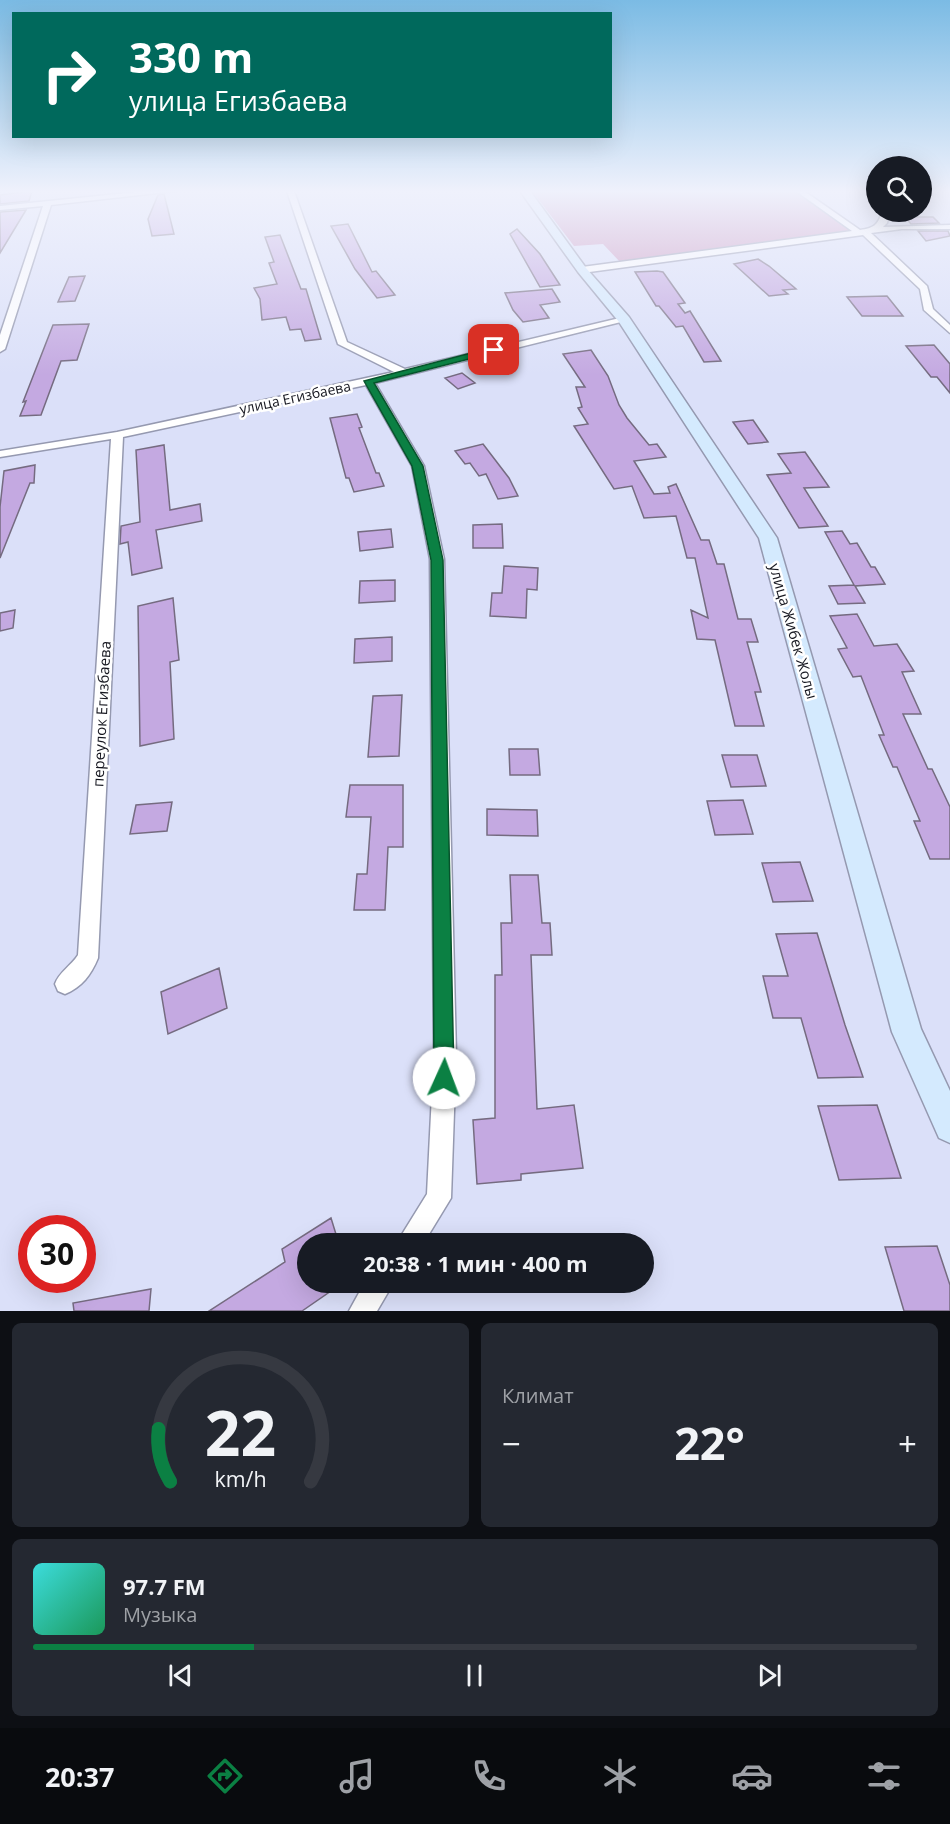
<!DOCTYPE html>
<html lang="ru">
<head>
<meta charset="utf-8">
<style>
  body { margin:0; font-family:"Open Sans",sans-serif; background:#242831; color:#f1f3f6; height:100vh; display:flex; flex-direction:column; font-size:22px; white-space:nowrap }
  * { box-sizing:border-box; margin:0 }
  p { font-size:20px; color:#9ea1a6 }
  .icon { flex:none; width:33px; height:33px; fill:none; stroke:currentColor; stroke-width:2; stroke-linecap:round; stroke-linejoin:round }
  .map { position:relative; height:1311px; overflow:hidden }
  .side { display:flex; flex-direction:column; gap:12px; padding:12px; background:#0d0f14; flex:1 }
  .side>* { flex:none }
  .top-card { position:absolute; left:12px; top:12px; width:600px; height:126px; border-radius:0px; box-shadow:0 6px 24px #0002; background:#00695c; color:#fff; overflow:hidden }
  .controls { position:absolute; left:866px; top:156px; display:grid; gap:12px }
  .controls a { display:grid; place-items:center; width:66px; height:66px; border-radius:50%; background:#171b24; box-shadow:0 6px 24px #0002; font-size:30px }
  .speed { position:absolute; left:18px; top:1215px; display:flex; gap:12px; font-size:30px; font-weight:700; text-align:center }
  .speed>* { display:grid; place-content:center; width:78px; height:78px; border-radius:50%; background:#171b24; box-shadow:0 6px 24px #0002; line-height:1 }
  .speed .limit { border:9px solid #d22; background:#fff; color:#111 }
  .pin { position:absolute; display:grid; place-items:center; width:51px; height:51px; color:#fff; margin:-26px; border-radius:12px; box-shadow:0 3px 9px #0006 }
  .me { position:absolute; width:66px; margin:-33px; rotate:2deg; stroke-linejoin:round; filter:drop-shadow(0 0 4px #0008) }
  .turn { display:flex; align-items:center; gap:21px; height:126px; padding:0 18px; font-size:27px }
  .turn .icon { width:78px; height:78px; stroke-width:2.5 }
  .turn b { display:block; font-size:42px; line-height:51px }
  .big { font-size:45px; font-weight:700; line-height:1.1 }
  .side .card { flex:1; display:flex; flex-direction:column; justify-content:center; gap:9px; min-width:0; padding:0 21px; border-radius:9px; background:#242831 }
  .side .dial { align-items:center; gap:0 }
  .dial svg { height:156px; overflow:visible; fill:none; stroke:#363941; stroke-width:7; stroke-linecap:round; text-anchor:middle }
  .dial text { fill:#f1f3f6; stroke:none }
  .song { display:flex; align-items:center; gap:18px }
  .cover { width:72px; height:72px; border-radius:9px; background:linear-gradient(135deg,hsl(180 70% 55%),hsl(150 70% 35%)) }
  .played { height:6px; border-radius:3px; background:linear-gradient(90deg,#0b8043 25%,#363941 25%) }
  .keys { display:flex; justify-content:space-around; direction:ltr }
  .heat { display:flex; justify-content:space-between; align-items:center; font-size:33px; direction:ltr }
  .side .tiles { flex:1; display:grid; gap:12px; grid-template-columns:1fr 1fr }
  .card:last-child { grid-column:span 2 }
  .trip { position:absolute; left:297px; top:1233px; width:357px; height:60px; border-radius:30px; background:#171b24; box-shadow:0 6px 24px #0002; font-weight:700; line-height:60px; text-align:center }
  .tabs { display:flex; height:96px; justify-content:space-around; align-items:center; background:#090b0e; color:#9ea1a6 }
  .tabs .icon { width:42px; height:42px }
  .tabs .selected { color:#0b8043 }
  .tabs b { font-size:27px; color:#f1f3f6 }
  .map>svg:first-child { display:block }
  .forest { fill:#cc97bf }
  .building { fill:#c4a9e1; stroke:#756b80; stroke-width:1.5 }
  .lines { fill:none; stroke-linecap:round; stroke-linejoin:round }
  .street-casing { stroke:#9599b0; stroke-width:3 }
  .secondary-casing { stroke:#9599b0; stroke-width:3 }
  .street { fill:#fff; fill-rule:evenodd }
  .secondary { fill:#d4eafe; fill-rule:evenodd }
  .route { fill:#0b8043; stroke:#07532c; stroke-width:1.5 }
  .labels { text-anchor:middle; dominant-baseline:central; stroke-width:5; stroke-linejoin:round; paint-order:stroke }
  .far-street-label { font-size:14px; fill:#15161f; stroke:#fff }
  .street-label { font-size:15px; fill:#15161f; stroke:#fff }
</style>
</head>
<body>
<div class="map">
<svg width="950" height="1311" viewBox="0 0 950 1311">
  <rect width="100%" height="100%" fill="#dbe0f9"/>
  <!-- forest -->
  <path class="forest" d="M 532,191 L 796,191 L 857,233 L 621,263 L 603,244 L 574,246 Z"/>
  <!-- building -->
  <path class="building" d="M 32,191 L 29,201 L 0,204 L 0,195 Z
    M 164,194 L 174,234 L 152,236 L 148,219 L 158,195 Z
    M 26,210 L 0,253 L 0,212 Z
    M 905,217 L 933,217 L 939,223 L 911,224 Z
    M 348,224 L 372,272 L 376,271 L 395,295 L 377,298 L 355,269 L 331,226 Z
    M 517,229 L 540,254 L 560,285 L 540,287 L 510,234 Z
    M 918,231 L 948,231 L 950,236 L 926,241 Z
    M 280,235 L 301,289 L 306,289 L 321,339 L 305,341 L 301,329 L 290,330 L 286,317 L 262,320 L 260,299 L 254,288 L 277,284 L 269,263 L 274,262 L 265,237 Z
    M 758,259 L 769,266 L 796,289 L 783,290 L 788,294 L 769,296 L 734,264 Z
    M 657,271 L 663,272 L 685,303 L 678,304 L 685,313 L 690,311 L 721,361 L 704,362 L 683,326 L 676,327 L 659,306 L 656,306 L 635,272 Z
    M 85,276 L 75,301 L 58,302 L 69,277 Z
    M 552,289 L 560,302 L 540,305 L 549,318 L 523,322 L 513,310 L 505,293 Z
    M 887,296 L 903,316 L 862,316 L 847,297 Z
    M 89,324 L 77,360 L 61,361 L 41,415 L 20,416 L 26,401 L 23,402 L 53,325 Z
    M 934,345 L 950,364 L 950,393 L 937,377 L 931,377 L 906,346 Z
    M 591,350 L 608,376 L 619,405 L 627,418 L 649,445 L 657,444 L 666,457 L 634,461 L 654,494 L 670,493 L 668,487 L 676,484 L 701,540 L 709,540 L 717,564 L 724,564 L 738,619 L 751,619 L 758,642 L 747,642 L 761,692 L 755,692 L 764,726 L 735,726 L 715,640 L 697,639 L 691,610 L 708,618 L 695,558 L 687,558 L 676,516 L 644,518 L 632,486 L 614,489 L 574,426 L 588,424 L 578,408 L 582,407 L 576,387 L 585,387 L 563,354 Z
    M 462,373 L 475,383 L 458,389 L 445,378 Z
    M 357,414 L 362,427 L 359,428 L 376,473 L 379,473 L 384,486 L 354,492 L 349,478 L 346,478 L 330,418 Z
    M 753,420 L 768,442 L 748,444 L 733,422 Z
    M 483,444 L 509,478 L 518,496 L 498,499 L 486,474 L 479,476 L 470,463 L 465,464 L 455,451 Z
    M 164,445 L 170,510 L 200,504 L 202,521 L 156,530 L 162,568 L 132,575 L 128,542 L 120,544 L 121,526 L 140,522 L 136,450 Z
    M 805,452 L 829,487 L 804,488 L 828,526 L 799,528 L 767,475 L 791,473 L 778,454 Z
    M 35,465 L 34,483 L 30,483 L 0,558 L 0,507 L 4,471 Z
    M 502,524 L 503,548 L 473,548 L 473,525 Z
    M 391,529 L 393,547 L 360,551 L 358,532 Z
    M 842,531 L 850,544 L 857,543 L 871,567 L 875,567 L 885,584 L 855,586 L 865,603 L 838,604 L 829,586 L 854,585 L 825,532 Z
    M 504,566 L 538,568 L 537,590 L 527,589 L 526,618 L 490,616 L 492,593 L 502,593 Z
    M 395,580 L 395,601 L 359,603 L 360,581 Z
    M 173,598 L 179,660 L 170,662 L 174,739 L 140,746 L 138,606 Z
    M 15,610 L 13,628 L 0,631 L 0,613 Z
    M 857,614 L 874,646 L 897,644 L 914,671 L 902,672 L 921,714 L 903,714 L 928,769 L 932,769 L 950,807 L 950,859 L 930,859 L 914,821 L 920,821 L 897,767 L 893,767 L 879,735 L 884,735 L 861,676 L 853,677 L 838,649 L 847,648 L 830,616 Z
    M 392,637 L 392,661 L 354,663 L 355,639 Z
    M 402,695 L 399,756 L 368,757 L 373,696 Z
    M 509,749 L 538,749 L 540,775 L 510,775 Z
    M 722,755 L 757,755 L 766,786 L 731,787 Z
    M 350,785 L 403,785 L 403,847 L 388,847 L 385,910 L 354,910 L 357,874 L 367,874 L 371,817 L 346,817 Z
    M 743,800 L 753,834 L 715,835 L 707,801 Z
    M 172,802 L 167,831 L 130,834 L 136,805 Z
    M 487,809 L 537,810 L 538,836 L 487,835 Z
    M 800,862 L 813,901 L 773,902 L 762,863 Z
    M 510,875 L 538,875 L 542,923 L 550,923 L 552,955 L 531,955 L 537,1109 L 574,1105 L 583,1168 L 521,1174 L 521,1180 L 477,1184 L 473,1120 L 495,1118 L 495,975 L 502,975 L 501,923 L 512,923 Z
    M 817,933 L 845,1025 L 863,1077 L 818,1078 L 801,1018 L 773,1018 L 763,976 L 788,976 L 776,934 Z
    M 219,968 L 227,1008 L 168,1034 L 161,992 Z
    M 877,1105 L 901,1178 L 839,1180 L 818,1106 Z
    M 331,1218 L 339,1244 L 308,1244 L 308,1282 L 344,1282 L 302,1311 L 209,1311 L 285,1262 L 282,1249 Z
    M 937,1246 L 950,1285 L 950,1311 L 904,1311 L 885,1247 Z
    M 151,1289 L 149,1311 L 74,1311 L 73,1303 Z"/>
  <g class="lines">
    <!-- street casing -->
    <g class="street-casing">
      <path id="street" d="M 146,191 L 175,191 L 51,205 L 5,349 L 0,352 L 0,335 L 43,206 L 0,210 L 0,206 Z
        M 287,191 L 294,191 L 347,342 L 405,369 L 624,317 L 629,320 L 375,383 L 424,466 L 444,559 L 456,1054 L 451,1198 L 423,1244 L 396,1244 L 427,1194 L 434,1054 L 430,559 L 412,466 L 366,385 L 123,437 L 98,958 C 91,975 82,987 65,994 L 58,991 L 55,984 C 59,972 71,966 78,955 L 111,439 L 0,457 L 0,451 L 117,432 L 394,372 L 338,344 Z
        M 796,191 L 804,191 L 860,230 C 874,228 878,225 882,212 L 889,212 L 887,223 L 883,227 L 950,225 L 950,229 L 902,229 L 871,233 L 927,286 L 933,309 L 950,325 L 950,333 L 924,310 L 920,289 L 863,235 L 582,273 L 578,270 L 582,267 L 852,231 Z
        M 365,1282 L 394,1282 L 377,1311 L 349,1311 Z"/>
    </g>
    <!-- secondary casing -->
    <g class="secondary-casing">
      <path id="secondary" d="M 520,191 L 530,191 L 586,268 L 629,317 L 777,538 L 921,1029 L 950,1091 L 950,1143 L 939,1138 L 892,1032 L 759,538 L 619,322 L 578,272 Z"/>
    </g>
    <!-- street -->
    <use href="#street" class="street"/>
    <!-- secondary -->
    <use href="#secondary" class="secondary"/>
  </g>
  <!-- sky -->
  <linearGradient id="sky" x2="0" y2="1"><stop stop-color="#7bbbe4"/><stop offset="0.51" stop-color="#eff1fc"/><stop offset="1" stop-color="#eff1fc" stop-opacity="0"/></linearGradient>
  <rect width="950" height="375" fill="url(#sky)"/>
  <!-- route -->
  <path class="route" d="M 494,347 L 497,348 L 497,352 L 374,383 L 423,466 L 443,560 L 454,1078 L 451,1085 L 444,1088 L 437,1085 L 434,1078 L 431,560 L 412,466 L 364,381 Z"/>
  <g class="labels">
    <!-- far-street labels -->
    <g class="far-street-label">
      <text transform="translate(295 397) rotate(-12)">улица Егизбаева</text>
    </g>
    <!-- street labels -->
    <g class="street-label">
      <text transform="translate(794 631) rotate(74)">улица Жибек Жолы</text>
      <text transform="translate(101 714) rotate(-87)">переулок Егизбаева</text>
    </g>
  </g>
</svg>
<div class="controls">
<a><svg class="icon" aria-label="search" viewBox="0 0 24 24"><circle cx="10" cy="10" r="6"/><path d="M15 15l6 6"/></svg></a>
</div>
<div class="speed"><div class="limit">30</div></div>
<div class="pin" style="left:494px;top:350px;background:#d93025"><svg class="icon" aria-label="arrive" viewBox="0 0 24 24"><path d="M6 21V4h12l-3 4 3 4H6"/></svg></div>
<svg class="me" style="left:444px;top:1078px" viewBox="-20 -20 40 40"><circle r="19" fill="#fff"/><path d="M0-13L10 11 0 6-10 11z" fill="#0b8043"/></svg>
<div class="trip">20:38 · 1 мин · 400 m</div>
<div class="top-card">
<div class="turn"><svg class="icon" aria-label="right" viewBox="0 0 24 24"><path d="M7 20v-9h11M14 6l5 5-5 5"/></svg><div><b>330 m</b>улица Егизбаева</div></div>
</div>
</div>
<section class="side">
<div class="tiles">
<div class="card dial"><svg viewBox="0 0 100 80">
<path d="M14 69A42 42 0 1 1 86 69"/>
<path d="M14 69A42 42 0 0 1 8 42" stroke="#0b8043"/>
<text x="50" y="56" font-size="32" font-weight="700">22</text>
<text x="50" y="72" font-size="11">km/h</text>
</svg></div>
<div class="card"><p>Климат</p>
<div class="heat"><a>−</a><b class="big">22°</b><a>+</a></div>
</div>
<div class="card">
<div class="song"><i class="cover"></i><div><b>97.7 FM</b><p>Музыка</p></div></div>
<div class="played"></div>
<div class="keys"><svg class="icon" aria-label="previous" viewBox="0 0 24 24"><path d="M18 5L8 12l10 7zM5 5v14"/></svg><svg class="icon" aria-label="pause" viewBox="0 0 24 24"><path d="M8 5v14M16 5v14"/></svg><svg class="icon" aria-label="next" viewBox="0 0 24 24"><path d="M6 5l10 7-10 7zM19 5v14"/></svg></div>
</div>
</div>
</section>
<nav class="tabs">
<b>20:37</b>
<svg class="icon selected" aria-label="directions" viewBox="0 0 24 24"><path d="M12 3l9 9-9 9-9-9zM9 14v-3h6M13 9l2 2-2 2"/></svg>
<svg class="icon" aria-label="music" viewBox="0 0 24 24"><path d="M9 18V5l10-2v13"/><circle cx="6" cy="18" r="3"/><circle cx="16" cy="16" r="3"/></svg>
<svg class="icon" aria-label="phone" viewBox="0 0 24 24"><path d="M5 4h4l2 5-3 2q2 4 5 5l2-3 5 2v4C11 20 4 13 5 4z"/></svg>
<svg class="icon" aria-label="climate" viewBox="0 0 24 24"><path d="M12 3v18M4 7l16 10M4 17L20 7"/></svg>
<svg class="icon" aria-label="car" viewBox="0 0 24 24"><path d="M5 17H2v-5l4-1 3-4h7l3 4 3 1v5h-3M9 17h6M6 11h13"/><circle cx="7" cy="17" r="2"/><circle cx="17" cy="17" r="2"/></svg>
<svg class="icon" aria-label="filters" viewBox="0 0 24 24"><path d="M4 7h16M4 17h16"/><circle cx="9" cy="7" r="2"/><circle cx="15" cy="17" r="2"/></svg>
</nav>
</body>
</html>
